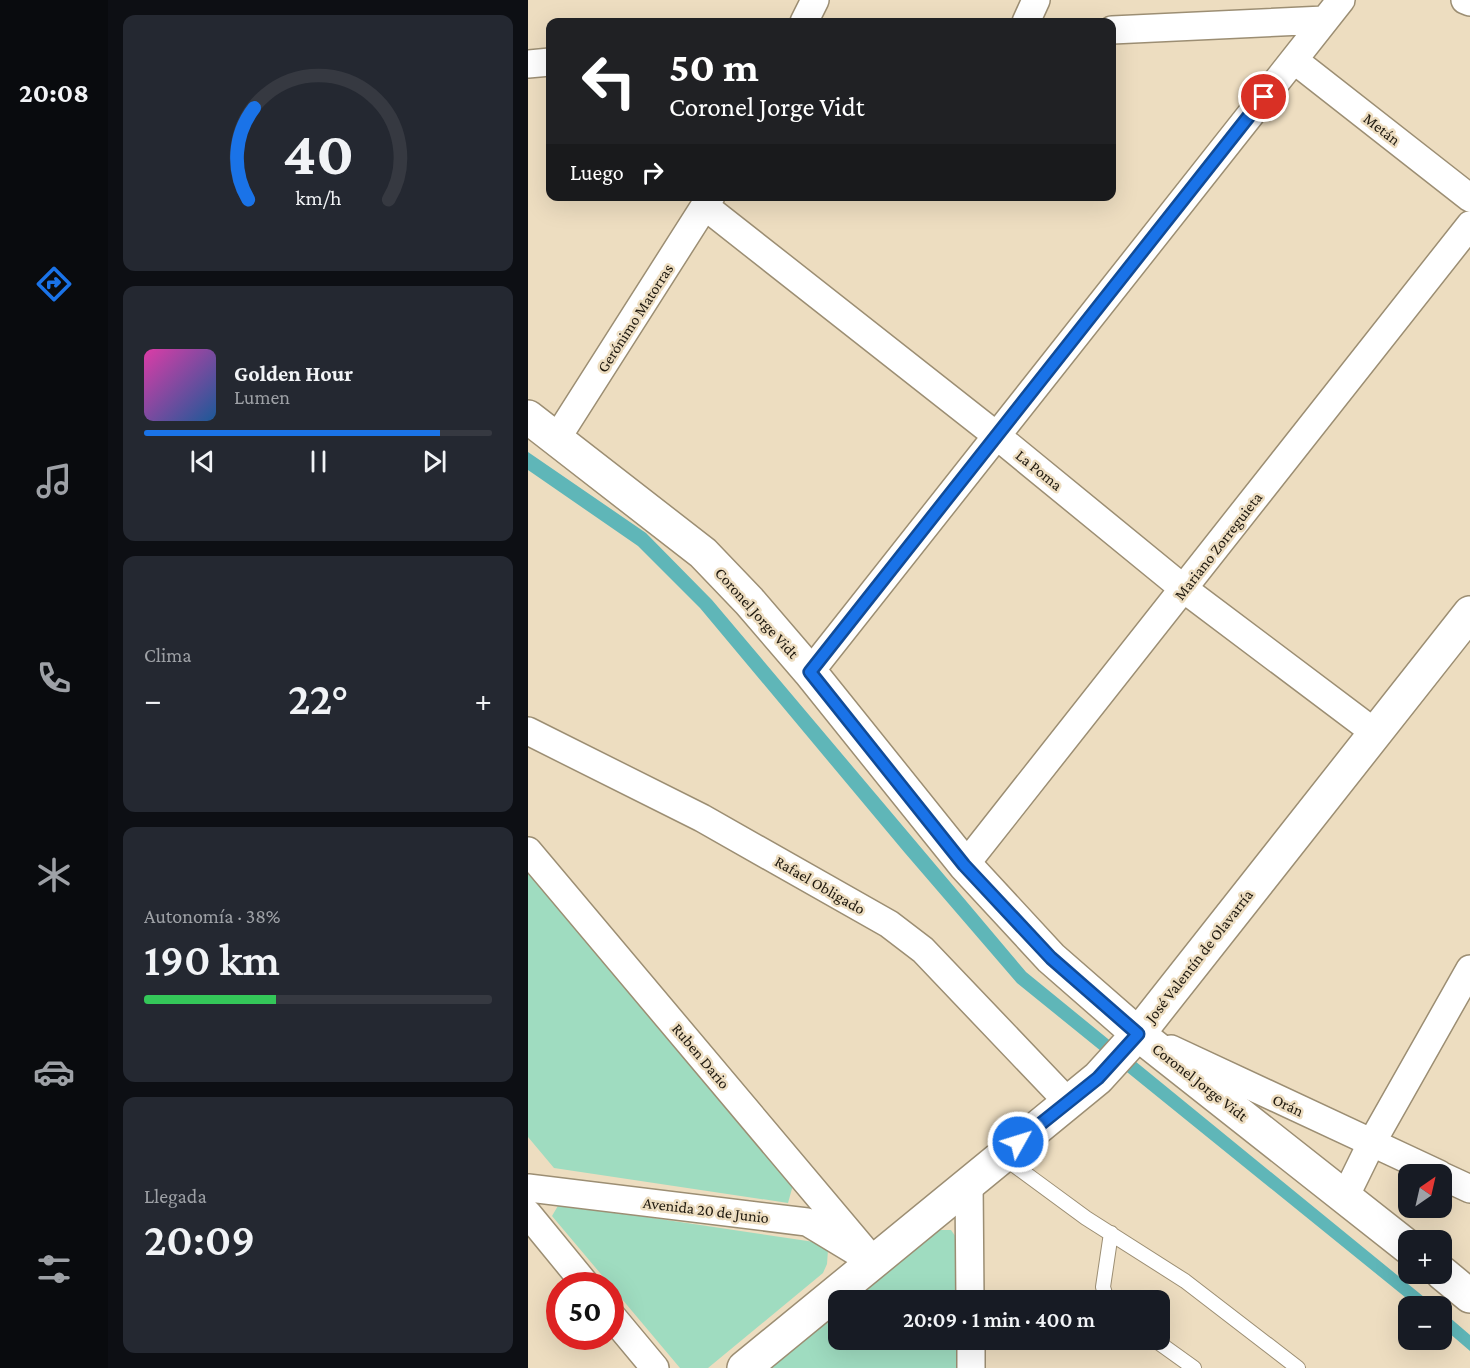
<!DOCTYPE html>
<html lang="es">
<head>
<meta charset="utf-8">
<style>
  body { margin:0; font-family:"Crimson Pro",serif; background:#242831; color:#f1f3f6; height:100vh; display:flex; flex-direction:column; font-size:22px; white-space:nowrap }
  * { box-sizing:border-box; margin:0 }
  p { font-size:20px; color:#9ea1a6 }
  .icon { flex:none; width:33px; height:33px; fill:none; stroke:currentColor; stroke-width:2; stroke-linecap:round; stroke-linejoin:round }
  .map { position:relative; flex:1; overflow:hidden }
  .panel { display:flex; flex-direction:column; gap:15px; padding:15px; background:#0d0f14; width:420px }
  .panel>* { flex:none }
  .top-card { position:absolute; left:18px; top:18px; width:570px; height:183px; border-radius:12px; box-shadow:0 6px 24px #0002; background:#202124; color:#fff; overflow:hidden }
  .needle { width:39px; rotate:34deg }
  .tools { position:absolute; left:870px; top:1164px; display:grid; gap:12px }
  .tools a { display:grid; place-items:center; width:54px; height:54px; border-radius:12px; background:#171b24; box-shadow:0 6px 24px #0002; font-size:30px }
  .speed { position:absolute; left:18px; top:1272px; display:flex; gap:12px; font-size:30px; font-weight:700; text-align:center }
  .speed>* { display:grid; place-content:center; width:78px; height:78px; border-radius:50%; background:#171b24; box-shadow:0 6px 24px #0002; line-height:1 }
  .speed .limit { border:9px solid #d22; background:#fff; color:#111 }
  .pin { position:absolute; display:grid; place-items:center; width:51px; height:51px; color:#fff; margin:-26px; border:3px solid #fff; border-radius:50%; box-shadow:0 2px 6px #0007 }
  .me { position:absolute; width:66px; margin:-33px; rotate:51deg; stroke-linejoin:round; filter:drop-shadow(0 0 4px #0008) }
  .turn { display:flex; align-items:center; gap:21px; height:126px; padding:0 24px; font-size:27px }
  .turn .icon { width:78px; height:78px; stroke-width:2.5 }
  .turn b { display:block; font-size:42px; line-height:51px }
  .then { display:flex; align-items:center; height:57px; padding:0 24px; background:#0003; gap:12px; font-size:22px }
  .big { font-size:45px; font-weight:600; line-height:1.1 }
  .panel .tile { flex:1; display:flex; flex-direction:column; justify-content:center; gap:9px; min-width:0; padding:0 21px; border-radius:12px; background:#242831 }
  .panel .dial { align-items:center; gap:0 }
  .dial svg { height:156px; overflow:visible; fill:none; stroke:#363941; stroke-width:7; stroke-linecap:round; text-anchor:middle }
  .dial text { fill:#f1f3f6; stroke:none }
  .song { display:flex; align-items:center; gap:18px }
  .cover { width:72px; height:72px; border-radius:9px; background:linear-gradient(135deg,hsl(320 70% 55%),hsl(210 70% 35%)) }
  .played { height:6px; border-radius:3px; background:linear-gradient(90deg,#1a73e8 85%,#363941 85%) }
  .keys { display:flex; justify-content:space-around; direction:ltr }
  .heat { display:flex; justify-content:space-between; align-items:center; font-size:33px; direction:ltr }
  .charge { height:9px; border-radius:4px; background:linear-gradient(90deg,#34c759 38%,#363941 0) }
  .trip { position:absolute; left:300px; top:1290px; width:342px; height:60px; border-radius:12px; background:#171b24; box-shadow:0 6px 24px #0002; font-weight:600; line-height:60px; text-align:center }
  main { display:flex; flex:1; min-height:0 }
  .tab-bar { display:flex; flex-direction:column; width:108px; justify-content:space-around; align-items:center; background:#090b0e; color:#9ea1a6 }
  .tab-bar .icon { width:42px; height:42px }
  .tab-bar .active { color:#1a73e8 }
  .tab-bar b { font-size:27px; color:#f1f3f6 }
  .map>svg:first-child { display:block }
  .green { fill:#9fdcc0 }
  .water { fill:#5fb6b8 }
  .lines { fill:none; stroke-linecap:round; stroke-linejoin:round }
  .service-casing { stroke:#9c8e73; stroke-width:16 }
  .minor-casing { stroke:#9c8e73; stroke-width:30 }
  .tertiary-casing { stroke:#9c8e73; stroke-width:36 }
  .secondary-casing { stroke:#9c8e73; stroke-width:36 }
  .service { stroke:#fff; stroke-width:14 }
  .minor { stroke:#fff; stroke-width:27 }
  .tertiary { stroke:#fff; stroke-width:33 }
  .secondary { stroke:#fff; stroke-width:33 }
  .route-casing { stroke:#114b97; stroke-width:15 }
  .route { stroke:#1a73e8; stroke-width:10 }
  .labels { text-anchor:middle; dominant-baseline:central; stroke-width:5; stroke-linejoin:round; paint-order:stroke }
  .street-label { font-size:16px; fill:#1f190f; stroke:#edddc0 }
</style>
</head>
<body>
<main>
<nav class="tab-bar">
<b>20:08</b>
<svg class="icon active" aria-label="directions" viewBox="0 0 24 24"><path d="M12 3l9 9-9 9-9-9zM9 14v-3h6M13 9l2 2-2 2"/></svg>
<svg class="icon" aria-label="music" viewBox="0 0 24 24"><path d="M9 18V5l10-2v13"/><circle cx="6" cy="18" r="3"/><circle cx="16" cy="16" r="3"/></svg>
<svg class="icon" aria-label="phone" viewBox="0 0 24 24"><path d="M5 4h4l2 5-3 2q2 4 5 5l2-3 5 2v4C11 20 4 13 5 4z"/></svg>
<svg class="icon" aria-label="climate" viewBox="0 0 24 24"><path d="M12 3v18M4 7l16 10M4 17L20 7"/></svg>
<svg class="icon" aria-label="car" viewBox="0 0 24 24"><path d="M5 17H2v-5l4-1 3-4h7l3 4 3 1v5h-3M9 17h6M6 11h13"/><circle cx="7" cy="17" r="2"/><circle cx="17" cy="17" r="2"/></svg>
<svg class="icon" aria-label="filters" viewBox="0 0 24 24"><path d="M4 7h16M4 17h16"/><circle cx="9" cy="7" r="2"/><circle cx="15" cy="17" r="2"/></svg>
</nav>
<section class="panel">
<div class="tile dial"><svg viewBox="0 0 100 80">
<path d="M14 69A42 42 0 1 1 86 69"/>
<path d="M14 69A42 42 0 0 1 17 22" stroke="#1a73e8"/>
<text x="50" y="56" font-size="32" font-weight="700">40</text>
<text x="50" y="72" font-size="11">km/h</text>
</svg></div>
<div class="tile">
<div class="song"><i class="cover"></i><div><b>Golden Hour</b><p>Lumen</p></div></div>
<div class="played"></div>
<div class="keys"><svg class="icon" aria-label="previous" viewBox="0 0 24 24"><path d="M18 5L8 12l10 7zM5 5v14"/></svg><svg class="icon" aria-label="pause" viewBox="0 0 24 24"><path d="M8 5v14M16 5v14"/></svg><svg class="icon" aria-label="next" viewBox="0 0 24 24"><path d="M6 5l10 7-10 7zM19 5v14"/></svg></div>
</div>
<div class="tile"><p>Clima</p>
<div class="heat"><a>−</a><b class="big">22°</b><a>+</a></div>
</div>
<div class="tile"><p>Autonomía · 38%</p><b class="big">190 km</b><div class="charge"></div></div>
<div class="tile"><p>Llegada</p><b class="big">20:09</b></div>
</section>
<div class="map">
<svg width="942" height="1368" viewBox="0 0 942 1368">
  <rect width="100%" height="100%" fill="#edddc0"/>
  <!-- green -->
  <path class="green" d="M 0,870 L 265,1185 L 260,1203 L 26,1168 L 0,1137 Z
    M 31,1204 L 293,1243 L 300,1250 L 299,1264 L 295,1273 L 180,1368 L 152,1368 L 24,1216 Z
    M 410,1230 L 423,1230 L 430,1240 L 430,1300 L 324,1300 Z
    M 310,1312 L 310,1340 L 430,1340 L 430,1368 L 243,1368 Z"/>
  <!-- water -->
  <path class="water" d="M 0,452 L 118,533 L 184,600 L 498,972 L 907,1306 L 888,1306 L 489,983 L 377,853 L 172,608 L 110,546 L 0,470 Z
    M 914,1311 L 942,1335 L 942,1351 L 914,1327 Z"/>
  <g class="lines">
    <!-- service casing -->
    <g class="service-casing">
      <path id="service" d="M 475,1157 L 558,1218 L 657,1281 L 770,1368
        M 579,1300 L 575,1287 L 583,1233
        M 627,1340 L 666,1368"/>
    </g>
    <!-- minor casing -->
    <g class="minor-casing">
      <path id="minor" d="M 937,0 L 942,2
        M 276,22 L 287,0
        M 498,22 L 508,0
        M 584,30 L 796,20
        M 766,60 L 942,198
        M 0,64 L 22,62
        M 178,207 L 469,436 L 656,589 L 846,732
        M 29,438 L 183,196
        M 282,672 L 813,0
        M 0,731 L 174,818 L 361,924 L 395,950 L 539,1101
        M 0,851 L 346,1262
        M 437,865 L 942,225
        M 643,1049 L 911,1174
        M 914,1176 L 942,1189
        M 441,1182 L 442,1300
        M 0,1188 L 279,1222 L 327,1251
        M 817,1197 L 843,1144 L 942,969
        M 0,1214 L 59,1286
        M 82,1314 L 127,1368
        M 443,1340 L 443,1368"/>
    </g>
    <!-- tertiary casing -->
    <g class="tertiary-casing">
      <path id="tertiary" d="M 610,1034 L 942,613"/>
    </g>
    <!-- secondary casing -->
    <g class="secondary-casing">
      <path id="secondary" d="M 0,417 L 175,553 L 221,601 L 282,672 L 437,865 L 523,958 L 610,1034 L 880,1247
        M 914,1273 L 942,1296
        M 216,1368 L 570,1078 L 610,1034"/>
    </g>
    <!-- service -->
    <use href="#service" class="service"/>
    <!-- minor -->
    <use href="#minor" class="minor"/>
    <!-- tertiary -->
    <use href="#tertiary" class="tertiary"/>
    <!-- secondary -->
    <use href="#secondary" class="secondary"/>
  </g>
  <g class="lines">
    <!-- route casing -->
    <g class="route-casing">
      <path id="route" d="M 490,1142 L 570,1078 L 610,1034 L 523,958 L 436,865 L 282,672 L 736,97"/>
    </g>
    <!-- route -->
    <use href="#route" class="route"/>
  </g>
  <g class="labels">
    <!-- street labels -->
    <g class="street-label">
      <text transform="translate(854 129) rotate(38)">Metán</text>
      <text transform="translate(107 318) rotate(-57)">Gerónimo Matorras</text>
      <text transform="translate(511 470) rotate(39)">La Poma</text>
      <text transform="translate(690 546) rotate(-52)">Mariano Zorreguieta</text>
      <text transform="translate(229 613) rotate(48)">Coronel Jorge Vidt</text>
      <text transform="translate(292 885) rotate(30)">Rafael Obligado</text>
      <text transform="translate(671 956) rotate(-52)">José Valentín de Olavarría</text>
      <text transform="translate(173 1056) rotate(50)">Ruben Dario</text>
      <text transform="translate(672 1082) rotate(38)">Coronel Jorge Vidt</text>
      <text transform="translate(760 1105) rotate(25)">Orán</text>
      <text transform="translate(178 1210) rotate(7)">Avenida 20 de Junio</text>
    </g>
  </g>
</svg>
<div class="tools">
<a><svg class="needle" viewBox="-14 -14 28 28"><path d="M0-13l5 13h-10z" fill="#e53935"/><path d="M0 13l5-13h-10z" fill="#9ea1a6"/></svg></a>
<a>+</a>
<a>−</a>
</div>
<div class="speed"><div class="limit">50</div></div>
<div class="pin" style="left:736px;top:97px;background:#d93025"><svg class="icon" aria-label="arrive" viewBox="0 0 24 24"><path d="M6 21V4h12l-3 4 3 4H6"/></svg></div>
<svg class="me" style="left:490px;top:1142px" viewBox="-20 -20 40 40"><circle r="17" fill="#1a73e8" stroke="#fff" stroke-width="3"/><path d="M0-11L8 9 0 5-8 9z" fill="#fff"/></svg>
<div class="trip">20:09 · 1 min · 400 m</div>
<div class="top-card">
<div class="turn"><svg class="icon" aria-label="left" viewBox="0 0 24 24"><path d="M17 20v-9H6M10 6l-5 5 5 5"/></svg><div><b>50 m</b>Coronel Jorge Vidt</div></div>
<div class="then">Luego<svg class="icon" aria-label="right" viewBox="0 0 24 24"><path d="M7 20v-9h11M14 6l5 5-5 5"/></svg></div>
</div>
</div>
</main>
</body>
</html>
